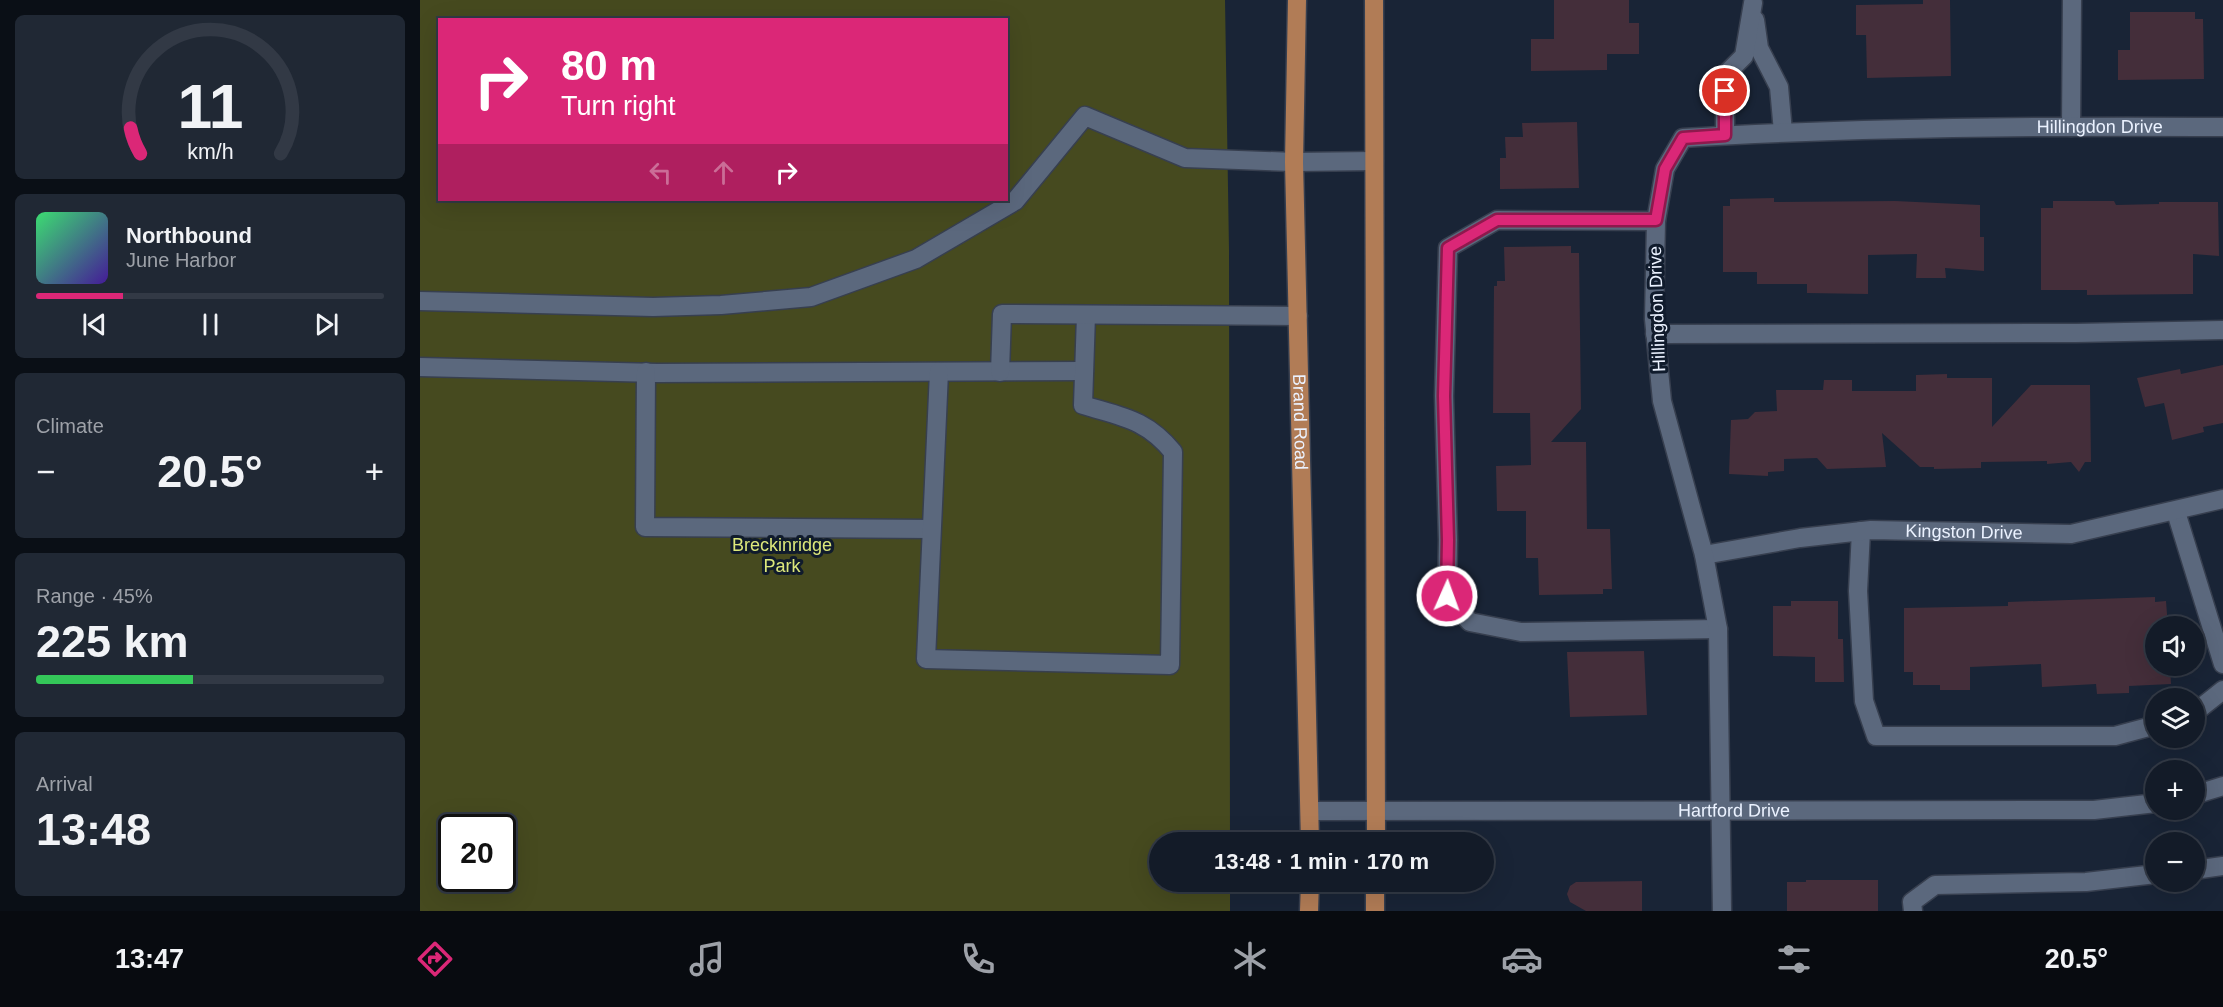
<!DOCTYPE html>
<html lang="en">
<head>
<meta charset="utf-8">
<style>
  body { margin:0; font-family:Arial,sans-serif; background:#202834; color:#f1f3f6; height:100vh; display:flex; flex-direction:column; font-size:22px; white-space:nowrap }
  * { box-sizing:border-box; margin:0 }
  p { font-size:20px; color:#9da1a8 }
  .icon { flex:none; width:33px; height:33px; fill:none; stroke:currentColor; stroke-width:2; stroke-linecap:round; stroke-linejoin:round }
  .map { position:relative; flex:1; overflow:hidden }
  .side { display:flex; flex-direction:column; gap:15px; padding:15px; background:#0a0f16; width:420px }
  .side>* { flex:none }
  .top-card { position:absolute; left:18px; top:18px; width:570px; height:183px; border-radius:0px; box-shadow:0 6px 24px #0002,0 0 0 2px #323945; background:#db2777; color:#fff; overflow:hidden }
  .tools { position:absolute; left:1725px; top:616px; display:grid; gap:12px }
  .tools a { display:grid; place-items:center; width:60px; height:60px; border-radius:50%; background:#131b28; box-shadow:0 6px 24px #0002,0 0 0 2px #323945; font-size:30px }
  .speed { position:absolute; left:18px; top:814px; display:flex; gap:12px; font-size:30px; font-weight:700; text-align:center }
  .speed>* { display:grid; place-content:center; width:78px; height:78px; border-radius:50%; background:#131b28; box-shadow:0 6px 24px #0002,0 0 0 2px #323945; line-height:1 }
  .speed .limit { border:3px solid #111; border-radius:9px; background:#fff; color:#111 }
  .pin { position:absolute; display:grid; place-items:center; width:51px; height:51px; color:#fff; margin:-26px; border:3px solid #fff; border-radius:50%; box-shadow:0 2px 6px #0007 }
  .me { position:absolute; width:66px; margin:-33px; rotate:2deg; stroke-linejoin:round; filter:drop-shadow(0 0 4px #0008) }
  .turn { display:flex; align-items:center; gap:21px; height:126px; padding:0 24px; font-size:27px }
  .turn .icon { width:78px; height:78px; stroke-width:2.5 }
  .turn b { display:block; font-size:42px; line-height:51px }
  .lanes { display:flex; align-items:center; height:57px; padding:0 24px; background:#0003; justify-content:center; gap:30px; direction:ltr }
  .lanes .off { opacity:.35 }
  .big { font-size:45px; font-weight:700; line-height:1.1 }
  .side .card { flex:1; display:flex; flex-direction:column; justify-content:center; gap:9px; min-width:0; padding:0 21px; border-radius:9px; background:#202834 }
  .side .dial { align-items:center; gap:0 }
  .dial svg { height:156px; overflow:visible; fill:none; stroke:#323945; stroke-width:7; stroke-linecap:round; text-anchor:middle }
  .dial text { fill:#f1f3f6; stroke:none }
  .song { display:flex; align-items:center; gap:18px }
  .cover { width:72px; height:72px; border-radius:9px; background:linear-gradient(135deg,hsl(140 70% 55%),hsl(260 70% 35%)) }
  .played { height:6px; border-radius:3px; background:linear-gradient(90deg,#db2777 25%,#323945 25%) }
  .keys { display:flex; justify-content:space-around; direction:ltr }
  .heat { display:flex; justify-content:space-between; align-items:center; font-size:33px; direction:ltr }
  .charge { height:9px; border-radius:4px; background:linear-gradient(90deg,#34c759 45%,#323945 0) }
  .trip { position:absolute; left:729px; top:832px; width:345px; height:60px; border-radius:30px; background:#131b28; box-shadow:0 6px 24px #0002,0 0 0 2px #323945; font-weight:700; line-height:60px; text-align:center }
  .tabs { display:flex; height:96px; justify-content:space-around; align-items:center; background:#080b10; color:#9da1a8 }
  .tabs .icon { width:42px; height:42px }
  .tabs .current { color:#db2777 }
  .tabs b { font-size:27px; color:#f1f3f6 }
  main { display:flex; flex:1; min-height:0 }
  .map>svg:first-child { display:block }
  .green { fill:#464a1f; fill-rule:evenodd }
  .building { fill:#442e3a }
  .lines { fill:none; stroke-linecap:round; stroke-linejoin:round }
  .minor-casing { stroke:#373f4f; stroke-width:21 }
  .major-casing { stroke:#373f4f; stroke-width:21 }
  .minor { stroke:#5b687d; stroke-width:18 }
  .major { stroke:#b17c56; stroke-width:18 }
  .route-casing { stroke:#8e194d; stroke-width:15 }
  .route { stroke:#db2777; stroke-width:10 }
  .labels { text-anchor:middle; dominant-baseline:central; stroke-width:6; stroke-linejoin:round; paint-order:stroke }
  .street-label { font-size:18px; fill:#ebf2ff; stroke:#101b2c }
  .park-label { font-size:18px; fill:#dde87b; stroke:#101b2c }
</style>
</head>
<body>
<main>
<section class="side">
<div class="card dial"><svg viewBox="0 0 100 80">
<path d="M14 69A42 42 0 1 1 86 69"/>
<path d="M14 69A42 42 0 0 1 9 56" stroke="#db2777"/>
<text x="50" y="56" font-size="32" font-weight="700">11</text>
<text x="50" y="72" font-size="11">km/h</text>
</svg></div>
<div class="card">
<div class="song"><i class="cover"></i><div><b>Northbound</b><p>June Harbor</p></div></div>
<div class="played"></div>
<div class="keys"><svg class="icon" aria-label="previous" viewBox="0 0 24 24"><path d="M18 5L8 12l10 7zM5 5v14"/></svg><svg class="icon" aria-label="pause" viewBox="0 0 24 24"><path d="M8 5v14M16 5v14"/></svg><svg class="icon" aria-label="next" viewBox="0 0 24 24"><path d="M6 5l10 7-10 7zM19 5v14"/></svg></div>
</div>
<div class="card"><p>Climate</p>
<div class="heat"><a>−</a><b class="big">20.5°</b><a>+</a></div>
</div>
<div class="card"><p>Range · 45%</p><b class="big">225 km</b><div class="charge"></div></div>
<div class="card"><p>Arrival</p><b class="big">13:48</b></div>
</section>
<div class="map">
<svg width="1803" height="911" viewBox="0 0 1803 911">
  <rect width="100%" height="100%" fill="#192436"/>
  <!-- green -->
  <path class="green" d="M 0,0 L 805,0 L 809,250 L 810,843 L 740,843 L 740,882 L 810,882 L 810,911 L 0,911 ZM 20,20 L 586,20 L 586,200 L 20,200 ZM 32,828 L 82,828 L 82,879 L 32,879 Z"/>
  <!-- building -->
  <path class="building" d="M 1134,0 L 1209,0 L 1209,23 L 1219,23 L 1219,54 L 1187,54 L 1187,70 L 1111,71 L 1111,39 L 1134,39 Z
    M 1503,0 L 1530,0 L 1531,76 L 1447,78 L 1446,35 L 1436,35 L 1436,5 L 1503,4 Z
    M 1710,12 L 1775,12 L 1775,19 L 1783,19 L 1784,79 L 1698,80 L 1698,50 L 1710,50 Z
    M 1157,122 L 1159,188 L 1080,189 L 1080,158 L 1086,158 L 1085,137 L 1103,137 L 1102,123 Z
    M 1354,198 L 1354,202 L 1475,201 L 1560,205 L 1560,237 L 1564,237 L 1564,271 L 1525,268 L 1526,278 L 1496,278 L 1497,254 L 1448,255 L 1448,294 L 1387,293 L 1387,284 L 1337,284 L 1337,272 L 1303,272 L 1303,206 L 1310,206 L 1310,199 Z
    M 1633,201 L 1694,201 L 1696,205 L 1739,204 L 1739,202 L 1798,202 L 1799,256 L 1773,254 L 1773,294 L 1667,295 L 1667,290 L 1621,290 L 1621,208 L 1633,208 Z
    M 1151,246 L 1151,253 L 1159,253 L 1161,409 L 1131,442 L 1166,442 L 1167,529 L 1190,529 L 1192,589 L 1183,589 L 1183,594 L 1119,595 L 1118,558 L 1106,558 L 1106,511 L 1077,511 L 1076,466 L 1111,465 L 1110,413 L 1073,413 L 1074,286 L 1077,286 L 1077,281 L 1085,281 L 1084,247 Z
    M 1803,365 L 1803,423 L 1783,427 L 1784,432 L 1752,440 L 1744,403 L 1725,407 L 1717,378 L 1760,369 L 1761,374 Z
    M 1527,374 L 1527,378 L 1572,378 L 1572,427 L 1611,385 L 1670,385 L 1671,462 L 1665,462 L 1659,472 L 1651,462 L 1627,464 L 1627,461 L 1561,462 L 1561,468 L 1514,469 L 1514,467 L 1500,467 L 1462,433 L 1466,467 L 1407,469 L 1397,458 L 1364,459 L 1364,471 L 1348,472 L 1348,476 L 1309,474 L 1311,420 L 1328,419 L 1335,412 L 1357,411 L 1356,390 L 1403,390 L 1404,380 L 1432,380 L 1432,391 L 1496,391 L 1496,375 Z
    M 1735,597 L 1735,602 L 1746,601 L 1748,627 L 1736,627 L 1736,666 L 1750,666 L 1751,684 L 1709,686 L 1709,693 L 1677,694 L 1676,684 L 1622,687 L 1621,664 L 1550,667 L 1550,690 L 1520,690 L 1520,685 L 1493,685 L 1493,672 L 1484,672 L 1484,608 L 1588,606 L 1588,602 Z
    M 1371,601 L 1418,601 L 1418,639 L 1423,639 L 1424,682 L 1395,682 L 1395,657 L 1353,656 L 1353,606 L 1371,606 Z
    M 1224,651 L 1227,715 L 1150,717 L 1147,652 Z
    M 1386,880 L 1458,880 L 1458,911 L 1367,911 L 1367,882 L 1386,882 Z
    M 1222,881 L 1222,911 L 1166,911 L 1150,902 L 1147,894 L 1150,886 L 1156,882 Z"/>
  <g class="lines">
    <!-- minor casing -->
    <g class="minor-casing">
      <g id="minor">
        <path d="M 1335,20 L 1339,48 L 1359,87 L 1363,132"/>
        <path d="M 1651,127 L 1652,0"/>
        <path d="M 1305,135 L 1305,91 L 1309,71 L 1324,56 L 1333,3"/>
        <path d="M 1236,221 L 1077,220 L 1028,248 L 1024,396 L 1028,540 L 1027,596 L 1050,622 L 1101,632 L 1298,629"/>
        <path d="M 0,301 L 233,307 L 301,305 L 391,297 L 496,259 L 595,201 L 665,116 L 765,158 L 874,162 L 954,161"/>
        <path d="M 1235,334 L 1656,333 L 1803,330"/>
        <path d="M 0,367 L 237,373 L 664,371"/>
        <path d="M 226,372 L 225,527 L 511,529"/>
        <path d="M 519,372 L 506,659 L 750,665 L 753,452 C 726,419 702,417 663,405 L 666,315"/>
        <path d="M 580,372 L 582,314 L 878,316"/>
        <path d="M 1756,512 L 1803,664"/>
        <path d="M 1441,531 L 1438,591 L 1444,701 L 1456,736 L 1695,736 L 1736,725"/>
        <path id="s1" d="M 1284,555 L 1380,538 L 1451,530 L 1651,534 L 1803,499"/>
        <path d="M 1774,713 L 1803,690"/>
        <path d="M 1774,795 L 1803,786"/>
        <path id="s2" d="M 891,811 L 1674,810 L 1736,803"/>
        <path d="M 1774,870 L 1803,866"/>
        <path id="s3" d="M 1302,911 L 1298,629 L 1284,555 L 1242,401 L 1234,319 L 1236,221 L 1245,169 L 1263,138 C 1442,127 1623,126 1803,127"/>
        <path d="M 1493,911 L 1492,902 L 1515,885 L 1666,882 L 1736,874"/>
      </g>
    </g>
    <!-- major casing -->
    <g class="major-casing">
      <g id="major">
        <path id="s4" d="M 877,0 L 874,162 L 890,843"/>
        <path d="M 954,0 L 956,843"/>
        <path d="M 889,911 L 890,882"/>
        <path d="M 955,911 L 955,882"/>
      </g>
    </g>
    <!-- minor -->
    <use href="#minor" class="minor"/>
    <!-- major -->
    <use href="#major" class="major"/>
  </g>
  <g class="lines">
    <!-- route casing -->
    <g class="route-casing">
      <path id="route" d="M 1027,596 L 1028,540 L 1024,396 L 1028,248 L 1077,220 L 1236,220 L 1245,169 L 1263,138 L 1305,135 L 1305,91"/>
    </g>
    <!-- route -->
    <use href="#route" class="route"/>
  </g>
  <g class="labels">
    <!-- street labels -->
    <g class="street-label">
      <text stroke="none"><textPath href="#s3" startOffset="1203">Hillingdon Drive</textPath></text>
      <text transform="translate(1237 309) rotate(-92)">Hillingdon Drive</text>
      <text stroke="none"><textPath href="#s4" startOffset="422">Brand Road</textPath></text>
      <text stroke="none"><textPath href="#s1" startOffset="262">Kingston Drive</textPath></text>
      <text stroke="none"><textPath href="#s2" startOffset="423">Hartford Drive</textPath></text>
    </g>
    <!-- park labels -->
    <g class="park-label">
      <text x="362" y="545">Breckinridge<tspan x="362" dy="21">Park</tspan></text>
    </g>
  </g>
</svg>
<div class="tools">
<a><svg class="icon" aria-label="sound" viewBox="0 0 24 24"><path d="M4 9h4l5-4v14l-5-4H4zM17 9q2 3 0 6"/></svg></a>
<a><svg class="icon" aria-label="layers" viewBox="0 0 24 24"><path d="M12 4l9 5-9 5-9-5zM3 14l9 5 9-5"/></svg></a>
<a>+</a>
<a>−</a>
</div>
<div class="speed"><div class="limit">20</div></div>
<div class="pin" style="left:1305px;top:91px;background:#d93025"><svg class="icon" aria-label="arrive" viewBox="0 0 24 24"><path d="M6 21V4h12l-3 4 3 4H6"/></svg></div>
<svg class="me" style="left:1027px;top:596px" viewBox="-20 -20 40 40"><circle r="17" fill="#db2777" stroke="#fff" stroke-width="3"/><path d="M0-11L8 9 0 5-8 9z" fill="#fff"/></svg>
<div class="trip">13:48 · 1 min · 170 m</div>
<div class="top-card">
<div class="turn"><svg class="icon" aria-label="right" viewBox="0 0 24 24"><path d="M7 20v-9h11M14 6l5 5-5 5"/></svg><div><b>80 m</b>Turn right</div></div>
<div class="lanes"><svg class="icon off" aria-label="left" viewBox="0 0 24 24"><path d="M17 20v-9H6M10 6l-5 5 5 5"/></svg><svg class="icon off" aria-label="ahead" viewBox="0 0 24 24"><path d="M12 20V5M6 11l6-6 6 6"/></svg><svg class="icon" aria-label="right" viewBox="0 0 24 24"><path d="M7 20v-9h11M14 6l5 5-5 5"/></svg></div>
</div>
</div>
</main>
<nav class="tabs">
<b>13:47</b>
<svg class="icon current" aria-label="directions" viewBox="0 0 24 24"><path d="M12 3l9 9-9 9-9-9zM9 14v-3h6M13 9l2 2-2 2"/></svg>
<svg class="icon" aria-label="music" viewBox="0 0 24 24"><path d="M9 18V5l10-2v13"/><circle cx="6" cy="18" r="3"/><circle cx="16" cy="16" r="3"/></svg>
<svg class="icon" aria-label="phone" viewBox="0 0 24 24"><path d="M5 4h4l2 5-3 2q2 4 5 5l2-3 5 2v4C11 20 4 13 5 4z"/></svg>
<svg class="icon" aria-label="climate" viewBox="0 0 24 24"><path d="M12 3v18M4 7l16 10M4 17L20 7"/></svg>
<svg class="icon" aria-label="car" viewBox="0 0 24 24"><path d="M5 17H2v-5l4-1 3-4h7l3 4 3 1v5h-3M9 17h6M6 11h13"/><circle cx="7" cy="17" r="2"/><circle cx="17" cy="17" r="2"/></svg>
<svg class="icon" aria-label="filters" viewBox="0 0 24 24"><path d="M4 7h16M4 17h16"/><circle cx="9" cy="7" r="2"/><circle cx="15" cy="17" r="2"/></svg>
<b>20.5°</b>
</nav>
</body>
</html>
